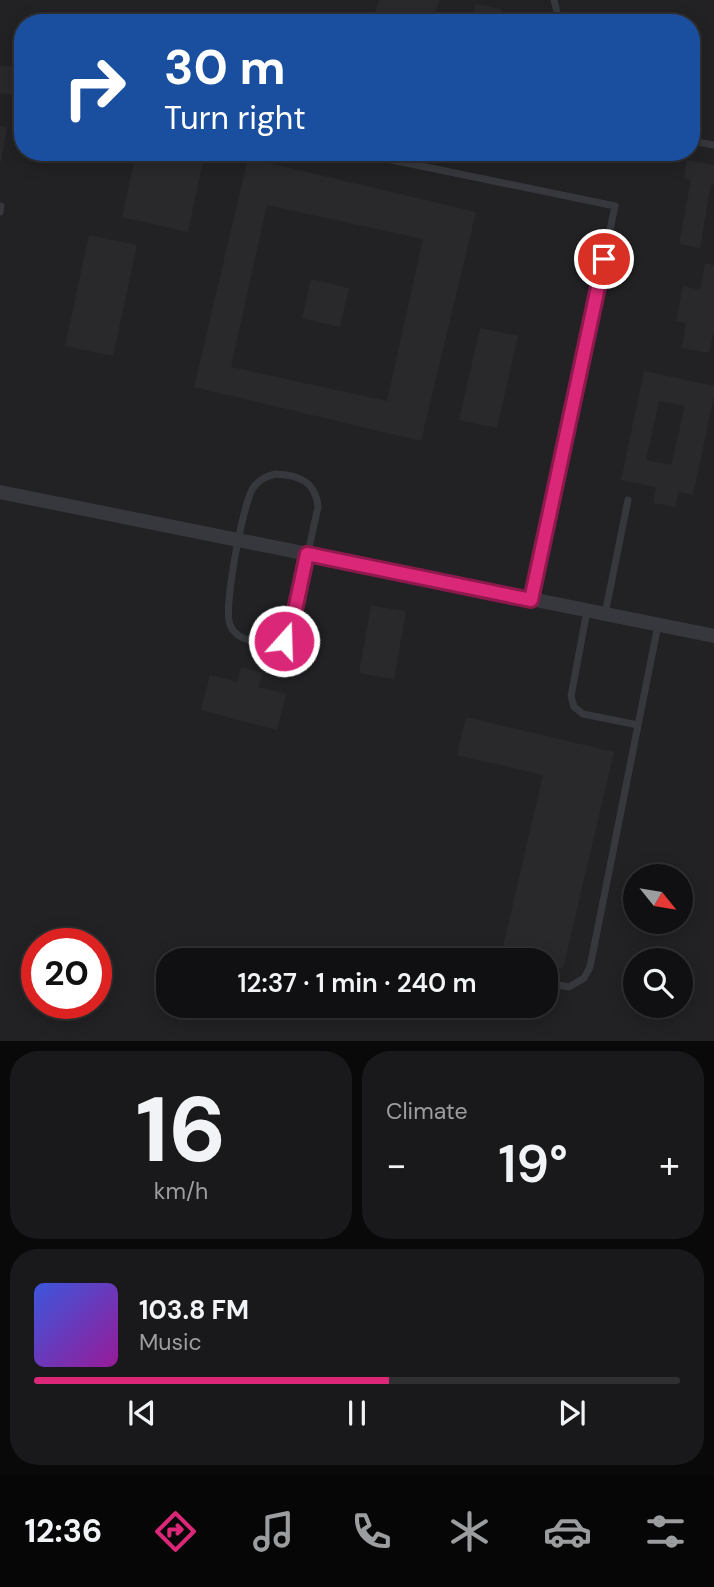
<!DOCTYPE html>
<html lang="en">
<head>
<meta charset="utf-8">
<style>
  body { margin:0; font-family:"DM Sans",sans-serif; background:#19191b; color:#f1f3f6; height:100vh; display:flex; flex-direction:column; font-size:26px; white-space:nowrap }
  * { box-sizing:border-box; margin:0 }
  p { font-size:23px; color:#9c9d9f }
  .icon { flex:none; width:38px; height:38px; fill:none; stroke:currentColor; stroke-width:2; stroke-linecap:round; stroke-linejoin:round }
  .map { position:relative; height:1041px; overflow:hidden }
  .sheet { display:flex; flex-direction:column; gap:10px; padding:10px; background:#09090a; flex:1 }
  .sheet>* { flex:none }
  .guide { position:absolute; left:14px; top:14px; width:686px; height:147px; border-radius:28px; box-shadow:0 4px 18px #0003,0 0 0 2px #303032; background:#1a4fa0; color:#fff; overflow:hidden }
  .needle { width:46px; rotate:120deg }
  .fabs { position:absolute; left:623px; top:864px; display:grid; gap:14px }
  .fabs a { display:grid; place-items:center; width:70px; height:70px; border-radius:50%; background:#101012; box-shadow:0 4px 18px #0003,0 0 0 2px #303032; font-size:35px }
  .speed { position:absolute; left:21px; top:928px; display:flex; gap:14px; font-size:35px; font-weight:700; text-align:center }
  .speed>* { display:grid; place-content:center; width:91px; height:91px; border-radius:50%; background:#101012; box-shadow:0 4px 18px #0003,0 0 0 2px #303032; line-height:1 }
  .speed .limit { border:10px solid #d22; background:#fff; color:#111 }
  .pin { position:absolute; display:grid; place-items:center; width:60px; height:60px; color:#fff; margin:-30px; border:4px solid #fff; border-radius:50%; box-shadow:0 2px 7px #0007 }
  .me { position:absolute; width:77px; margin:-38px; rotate:20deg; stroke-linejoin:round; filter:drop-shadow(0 0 5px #0008) }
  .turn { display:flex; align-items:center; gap:24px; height:147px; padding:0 35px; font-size:32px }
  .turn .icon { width:91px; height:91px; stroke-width:2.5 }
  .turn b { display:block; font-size:49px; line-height:60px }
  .big { font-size:52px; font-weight:600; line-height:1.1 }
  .sheet .widget { flex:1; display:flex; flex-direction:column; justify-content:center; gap:10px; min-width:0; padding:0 24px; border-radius:28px; background:#19191b }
  .sheet .dial { align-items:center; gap:0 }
  .dial b { font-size:91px; line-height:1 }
  .song { display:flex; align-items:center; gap:21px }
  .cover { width:84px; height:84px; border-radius:10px; background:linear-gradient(135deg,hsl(230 70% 55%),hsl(300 70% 35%)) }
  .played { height:7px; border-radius:4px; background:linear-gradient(90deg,#db2777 55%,#303032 55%) }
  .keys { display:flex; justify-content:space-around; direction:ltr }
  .heat { display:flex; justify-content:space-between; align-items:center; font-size:38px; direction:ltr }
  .sheet .tiles { flex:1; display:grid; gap:10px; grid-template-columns:1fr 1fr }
  .widget:last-child { grid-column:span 2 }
  .trip { position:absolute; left:156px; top:948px; width:402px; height:70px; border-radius:28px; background:#101012; box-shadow:0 4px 18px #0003,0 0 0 2px #303032; font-weight:600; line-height:70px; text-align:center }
  .dock { display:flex; height:112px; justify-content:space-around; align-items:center; background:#060607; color:#9c9d9f }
  .dock .icon { width:49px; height:49px }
  .dock .on { color:#db2777 }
  .dock b { font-size:32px; color:#f1f3f6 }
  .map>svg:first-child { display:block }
  .built { fill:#222225; fill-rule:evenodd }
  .building { fill:#29292c; fill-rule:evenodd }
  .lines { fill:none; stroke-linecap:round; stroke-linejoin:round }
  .lane { stroke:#37383d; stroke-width:7 }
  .street { stroke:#37383d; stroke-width:14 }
  .route-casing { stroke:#8e194d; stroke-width:18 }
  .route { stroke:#db2777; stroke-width:12 }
</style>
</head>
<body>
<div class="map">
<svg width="714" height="1041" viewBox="0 0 714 1041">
  <rect width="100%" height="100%" fill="#161618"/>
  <!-- built -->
  <path class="built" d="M 0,0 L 714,0 L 714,1041 L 0,1041 ZM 23,23 L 691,23 L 691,152 L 23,152 ZM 635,877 L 681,877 L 681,922 L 635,922 ZM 37,943 L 96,943 L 96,1003 L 37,1003 ZM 168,961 L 546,961 L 546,1006 L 168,1006 ZM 635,961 L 681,961 L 681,1006 L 635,1006 Z"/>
  <!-- building -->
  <path class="building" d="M 379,0 L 440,0 L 432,23 L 372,23 Z
    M 475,4 L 502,9 L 500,23 L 472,23 Z
    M 0,65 L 20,68 L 15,96 L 0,93 Z
    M 0,126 L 7,127 L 1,161 L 0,161 Z
    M 136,152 L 157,152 L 203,162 L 188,232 L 122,217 Z
    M 248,158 L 476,212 L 421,441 L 194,387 ZM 267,205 L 423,239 L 387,401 L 231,367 Z
    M 687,160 L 714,165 L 714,185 L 711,184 L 700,248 L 679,244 L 691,180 L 684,179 Z
    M 89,235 L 137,245 L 113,356 L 65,346 Z
    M 705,263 L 714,265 L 714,330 L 709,353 L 682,348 L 686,323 L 676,321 L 683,286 L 700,290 Z
    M 311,279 L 349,288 L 340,327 L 302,318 Z
    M 480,328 L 518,336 L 497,428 L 459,420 Z
    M 644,371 L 714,386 L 714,396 L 693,495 L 679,492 L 675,507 L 653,503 L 656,487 L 621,480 ZM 659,401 L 685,406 L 671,465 L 646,460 Z
    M 371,606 L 406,611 L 394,679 L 359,673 Z
    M 241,667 L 263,673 L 258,687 L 286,694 L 277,730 L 201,710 L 210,675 L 237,682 Z
    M 466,717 L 614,752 L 563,969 L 546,965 L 546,961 L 528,961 L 501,955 L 543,775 L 457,755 Z"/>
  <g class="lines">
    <!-- lane -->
    <path class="lane" d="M 553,23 L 557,12 L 554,0
      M 691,141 L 714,145
      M 353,152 L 615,206 L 531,600
      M 0,212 L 1,206
      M 275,474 C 298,475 316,481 318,507 L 291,629 L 283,641 C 267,644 238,644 230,625 C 223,609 243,503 253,488 C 259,479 266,477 275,474 Z
      M 587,611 L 571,696 L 574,707 L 583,714 L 638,725
      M 605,614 L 628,500
      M 388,954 L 424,961
      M 546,983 L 569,987 L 584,978 L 590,967 L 658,625"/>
    <!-- street -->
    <path class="street" d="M 0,492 L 714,636"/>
  </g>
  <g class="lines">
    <!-- route casing -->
    <g class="route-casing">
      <path id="route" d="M 284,641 L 291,629 L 307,554 L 531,600 L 604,259"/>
    </g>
    <!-- route -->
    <use href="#route" class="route"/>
  </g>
</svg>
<div class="fabs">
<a><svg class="needle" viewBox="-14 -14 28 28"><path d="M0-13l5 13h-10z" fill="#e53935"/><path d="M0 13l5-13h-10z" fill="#9c9d9f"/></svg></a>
<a><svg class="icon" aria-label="search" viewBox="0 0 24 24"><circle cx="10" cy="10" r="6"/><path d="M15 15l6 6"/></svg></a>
</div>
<div class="speed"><div class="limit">20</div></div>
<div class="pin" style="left:604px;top:259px;background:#d93025"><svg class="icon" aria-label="arrive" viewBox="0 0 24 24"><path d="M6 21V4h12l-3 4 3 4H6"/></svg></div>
<svg class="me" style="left:284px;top:641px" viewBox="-20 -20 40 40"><circle r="17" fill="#db2777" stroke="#fff" stroke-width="3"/><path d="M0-11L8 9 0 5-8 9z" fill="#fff"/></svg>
<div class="trip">12:37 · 1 min · 240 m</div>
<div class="guide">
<div class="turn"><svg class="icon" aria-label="right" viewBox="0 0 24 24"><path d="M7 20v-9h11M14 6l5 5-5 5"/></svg><div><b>30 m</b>Turn right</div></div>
</div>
</div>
<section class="sheet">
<div class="tiles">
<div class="widget dial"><b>16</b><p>km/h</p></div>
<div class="widget"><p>Climate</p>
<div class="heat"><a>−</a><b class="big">19°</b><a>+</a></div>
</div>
<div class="widget">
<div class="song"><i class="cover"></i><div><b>103.8 FM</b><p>Music</p></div></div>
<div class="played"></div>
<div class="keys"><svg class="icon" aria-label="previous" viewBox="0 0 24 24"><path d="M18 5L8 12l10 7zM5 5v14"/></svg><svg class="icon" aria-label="pause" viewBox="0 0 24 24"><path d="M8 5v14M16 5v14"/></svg><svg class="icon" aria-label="next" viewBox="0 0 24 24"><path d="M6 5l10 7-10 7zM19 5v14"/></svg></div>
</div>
</div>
</section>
<nav class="dock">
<b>12:36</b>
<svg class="icon on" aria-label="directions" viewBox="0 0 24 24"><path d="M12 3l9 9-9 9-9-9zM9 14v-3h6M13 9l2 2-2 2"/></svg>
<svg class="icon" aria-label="music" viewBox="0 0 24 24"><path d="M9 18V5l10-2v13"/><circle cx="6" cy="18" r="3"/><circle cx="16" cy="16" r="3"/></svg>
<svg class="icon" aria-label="phone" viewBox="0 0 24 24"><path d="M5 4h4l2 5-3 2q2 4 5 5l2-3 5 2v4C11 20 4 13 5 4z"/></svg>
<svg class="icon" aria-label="climate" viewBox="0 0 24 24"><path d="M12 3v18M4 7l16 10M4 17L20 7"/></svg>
<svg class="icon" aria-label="car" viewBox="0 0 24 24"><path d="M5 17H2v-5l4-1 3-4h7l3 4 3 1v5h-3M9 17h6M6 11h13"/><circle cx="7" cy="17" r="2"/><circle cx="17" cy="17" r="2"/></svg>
<svg class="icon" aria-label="filters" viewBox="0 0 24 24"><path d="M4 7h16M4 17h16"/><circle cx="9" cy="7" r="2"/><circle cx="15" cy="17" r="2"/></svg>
</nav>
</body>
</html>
